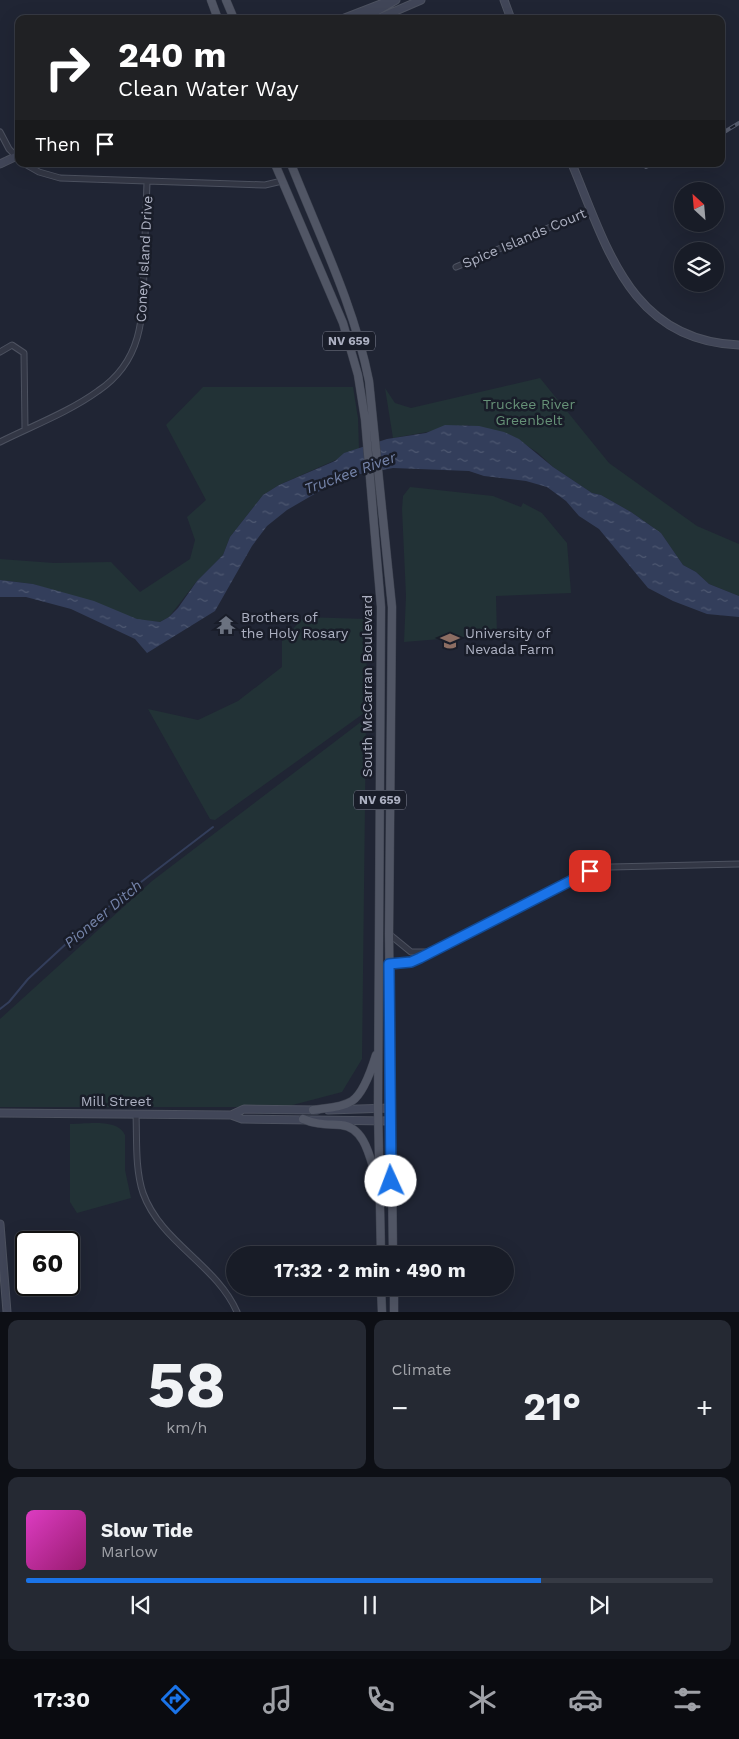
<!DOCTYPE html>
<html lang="en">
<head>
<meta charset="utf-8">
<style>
  body { margin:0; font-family:"Work Sans",sans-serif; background:#252933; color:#f1f3f6; height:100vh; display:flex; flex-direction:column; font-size:19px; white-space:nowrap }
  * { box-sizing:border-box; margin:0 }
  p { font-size:16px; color:#9fa1a7 }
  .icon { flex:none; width:28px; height:28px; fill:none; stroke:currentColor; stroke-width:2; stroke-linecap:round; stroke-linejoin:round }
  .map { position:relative; height:1312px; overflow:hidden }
  .panel { display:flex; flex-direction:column; gap:8px; padding:8px; background:#0d0f15; flex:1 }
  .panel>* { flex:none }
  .guide { position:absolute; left:15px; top:15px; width:710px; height:152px; border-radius:10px; box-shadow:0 5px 20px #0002,0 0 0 1px #363a44; background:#202124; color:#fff; overflow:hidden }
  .needle { width:32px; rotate:334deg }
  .controls { position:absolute; left:674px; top:182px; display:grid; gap:10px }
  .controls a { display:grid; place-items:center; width:50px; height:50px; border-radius:50%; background:#181c27; box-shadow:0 5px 20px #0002,0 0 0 1px #363a44; font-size:25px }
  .speed { position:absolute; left:15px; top:1231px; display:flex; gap:10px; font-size:25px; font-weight:700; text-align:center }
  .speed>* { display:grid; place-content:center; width:65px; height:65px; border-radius:50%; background:#181c27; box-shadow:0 5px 20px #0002,0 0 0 1px #363a44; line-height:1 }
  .speed .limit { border:2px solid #111; border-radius:8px; background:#fff; color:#111 }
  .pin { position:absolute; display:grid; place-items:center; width:42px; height:42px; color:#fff; margin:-21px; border-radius:10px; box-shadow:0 2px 8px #0006 }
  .me { position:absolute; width:55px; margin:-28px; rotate:358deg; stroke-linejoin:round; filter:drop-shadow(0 0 4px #0008) }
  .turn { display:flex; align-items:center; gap:18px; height:105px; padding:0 20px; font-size:22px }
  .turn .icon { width:65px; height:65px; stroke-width:2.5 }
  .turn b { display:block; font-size:35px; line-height:42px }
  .then { display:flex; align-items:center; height:48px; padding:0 20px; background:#0003; gap:10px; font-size:19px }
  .big { font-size:38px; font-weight:700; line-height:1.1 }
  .panel .widget { flex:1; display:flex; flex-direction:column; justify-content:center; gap:8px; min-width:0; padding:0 18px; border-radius:10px; background:#252933 }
  .panel .dial { align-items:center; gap:0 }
  .dial b { font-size:65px; line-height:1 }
  .song { display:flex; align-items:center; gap:15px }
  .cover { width:60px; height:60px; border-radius:8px; background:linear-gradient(135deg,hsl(310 70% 55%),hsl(320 70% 35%)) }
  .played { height:5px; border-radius:2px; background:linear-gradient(90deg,#1a73e8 75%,#363a44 75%) }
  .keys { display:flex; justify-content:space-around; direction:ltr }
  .heat { display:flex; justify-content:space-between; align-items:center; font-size:28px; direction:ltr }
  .panel .tiles { flex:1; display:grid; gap:8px; grid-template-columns:1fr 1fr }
  .widget:last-child { grid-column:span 2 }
  .trip { position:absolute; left:226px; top:1246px; width:288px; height:50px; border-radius:25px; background:#181c27; box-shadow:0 5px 20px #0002,0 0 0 1px #363a44; font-weight:700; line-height:50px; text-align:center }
  .dock { display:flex; height:80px; justify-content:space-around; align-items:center; background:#0a0b10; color:#9fa1a7 }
  .dock .icon { width:35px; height:35px }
  .dock .active { color:#1a73e8 }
  .dock b { font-size:22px; color:#f1f3f6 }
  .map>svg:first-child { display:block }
  .green { fill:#223236 }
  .water { fill:url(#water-ripples) }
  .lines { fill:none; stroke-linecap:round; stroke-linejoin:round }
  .stream { stroke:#333e5b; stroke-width:2 }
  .street-casing { stroke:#4d5260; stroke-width:7 }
  .secondary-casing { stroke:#4d5260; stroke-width:9 }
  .primary-casing { stroke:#3c414e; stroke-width:9 }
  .street { stroke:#333745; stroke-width:5 }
  .secondary { stroke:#414658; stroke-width:7 }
  .primary { stroke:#515665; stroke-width:8 }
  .rail-casing { stroke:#555b6c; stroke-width:4 }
  .rail { stroke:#191d29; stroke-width:2; stroke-dasharray:5.5; stroke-linecap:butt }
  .route-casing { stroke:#114b97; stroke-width:12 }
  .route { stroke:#1a73e8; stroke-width:9 }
  .labels { text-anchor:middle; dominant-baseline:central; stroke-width:5; stroke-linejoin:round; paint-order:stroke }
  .shield { fill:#191d29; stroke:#818594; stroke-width:1 }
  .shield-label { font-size:12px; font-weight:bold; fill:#adb1c2 }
  .street-label { font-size:14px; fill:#adb1c2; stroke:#191d29 }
  .park-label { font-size:14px; fill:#669177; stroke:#191d29 }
  .poi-label { font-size:14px; fill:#adb1c2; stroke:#191d29; text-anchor:start }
  .water-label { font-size:15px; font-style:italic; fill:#7584aa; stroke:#191d29 }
</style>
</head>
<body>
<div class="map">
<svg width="739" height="1312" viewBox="0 0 739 1312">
  <defs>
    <pattern id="water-ripples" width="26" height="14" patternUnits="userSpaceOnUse" patternTransform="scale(1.25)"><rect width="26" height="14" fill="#333e5b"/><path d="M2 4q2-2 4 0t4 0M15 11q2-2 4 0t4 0" fill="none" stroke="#4e5871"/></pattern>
  </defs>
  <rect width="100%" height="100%" fill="#202534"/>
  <!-- green -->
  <path class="green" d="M 540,378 L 609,463 L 697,526 L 739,544 L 739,596 L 709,584 L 696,572 L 683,565 L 661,533 L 631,512 L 601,495 L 592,493 L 553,467 L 538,453 L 511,435 L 467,425 L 393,438 L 385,388 L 395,403 L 411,408 Z
    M 203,387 L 353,387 L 358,418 L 359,449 L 344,453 L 340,458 L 279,485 L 263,495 L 230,537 L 223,555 L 197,581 L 169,617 L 160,622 L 139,620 L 33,584 L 0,580 L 0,559 L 54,563 L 111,562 L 140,592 L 190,559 L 195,540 L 187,517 L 206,500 L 166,425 Z
    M 410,487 L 493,496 L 521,507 L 523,503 L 542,513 L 567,543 L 571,593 L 496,596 L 497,637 L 477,636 L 404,642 L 406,596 L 402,509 L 403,496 Z
    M 304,617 L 366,619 L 367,711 L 215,820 L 210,819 L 148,709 L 198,720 L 238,701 L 282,667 L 282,641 Z
    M 366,718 L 362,1059 L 342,1092 L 285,1107 L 0,1107 L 0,1019 L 152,881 Z
    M 70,1124 C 86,1124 118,1118 125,1135 L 125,1170 L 131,1198 L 77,1213 L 70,1202 Z"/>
  <!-- water -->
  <path class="water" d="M 445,425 L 479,426 L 504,432 L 519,439 L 553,467 L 592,493 L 601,495 L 631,512 L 661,533 L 683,565 L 696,572 L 709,584 L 739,596 L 739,617 L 707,614 L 673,601 L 648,588 L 599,529 L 579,516 L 566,501 L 547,487 L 526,481 L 484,476 L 469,471 L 393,468 L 355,475 L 330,485 L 287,510 L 267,526 L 252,546 L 215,611 L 147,653 L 135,639 L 71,609 L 26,597 L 0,597 L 0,580 L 33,584 L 94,601 L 137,619 L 160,622 L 169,617 L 178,608 L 197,581 L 223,555 L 230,537 L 263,495 L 279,485 L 335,461 L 344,453 L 387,439 L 426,433 Z"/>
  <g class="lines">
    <!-- stream -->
    <path class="stream" d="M 0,1009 L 9,1002 L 28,979 L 94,918 L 213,827"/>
    <!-- street casing -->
    <g class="street-casing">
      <path id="street" d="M 0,132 L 9,149 L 19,159
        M 25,164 L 39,172 L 60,178 L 265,185 L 282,181
        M 456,267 L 591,210
        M 0,352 L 12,345 L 24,353 L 25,429
        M 0,442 C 32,426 69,412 98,391 C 144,360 143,315 144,265 C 145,237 146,209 147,182
        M 389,934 L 411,952 L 428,952
        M 389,964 L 420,959 L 589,871 L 611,867 L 739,864
        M 136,1114 C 137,1140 135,1169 143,1193 C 161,1243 216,1264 237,1312"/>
    </g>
    <!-- secondary casing -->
    <g class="secondary-casing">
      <path id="secondary" d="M 504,0 L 511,19
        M 342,19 L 391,0
        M 363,19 L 396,0
        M 377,19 L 421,0
        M 0,164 L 19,155
        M 572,164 C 607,247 630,341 739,345
        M 328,1110 L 390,1108
        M 0,1113 L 231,1115 L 242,1119 L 390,1121
        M 231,1115 L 244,1109 L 317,1110
        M 0,1224 L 7,1312"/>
    </g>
    <!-- primary casing -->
    <g class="primary-casing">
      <path id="primary" d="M 211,0 L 218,19
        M 226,0 L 234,19
        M 275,164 L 343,323 L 358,375 L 365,419 L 381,607 L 378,1109 L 381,1255
        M 291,164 C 319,235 354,305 369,381 L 392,607 L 389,934 L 393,1255
        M 313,1110 C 325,1108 341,1108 352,1101 C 364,1093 372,1068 376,1055
        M 303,1119 C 317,1125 327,1124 341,1125 C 365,1127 370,1158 376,1177
        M 381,1288 L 382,1312
        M 394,1288 L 394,1312"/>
    </g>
    <!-- street -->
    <use href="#street" class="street"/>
    <!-- secondary -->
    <use href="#secondary" class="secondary"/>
    <!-- primary -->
    <use href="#primary" class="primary"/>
    <!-- rail casing -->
    <g class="rail-casing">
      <path id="rail" d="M 721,134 L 739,123
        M 646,167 L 653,164"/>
    </g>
    <!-- rail -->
    <use href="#rail" class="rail"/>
  </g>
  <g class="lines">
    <!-- route casing -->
    <g class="route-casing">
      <path id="route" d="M 391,1181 L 389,964 L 411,962 L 420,958 L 590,871"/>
    </g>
    <!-- route -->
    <use href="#route" class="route"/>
  </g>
  <!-- icons -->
  <defs>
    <g id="temple-bare" transform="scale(1.5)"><path d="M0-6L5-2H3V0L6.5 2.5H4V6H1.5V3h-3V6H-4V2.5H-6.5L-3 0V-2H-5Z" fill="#6b7280" stroke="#191d29" stroke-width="2.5" paint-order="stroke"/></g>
    <g id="school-bare" transform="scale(1.5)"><path d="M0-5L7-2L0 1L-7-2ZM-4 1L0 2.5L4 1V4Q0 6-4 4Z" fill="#8d6e63" stroke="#191d29" stroke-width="2.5" paint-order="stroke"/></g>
  </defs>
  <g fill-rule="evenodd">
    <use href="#temple-bare" x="226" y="625"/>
    <use href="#school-bare" x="450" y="641"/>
  </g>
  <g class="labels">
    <!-- shield labels -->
    <g class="shield">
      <rect x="323" y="331.5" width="52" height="19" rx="4"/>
      <rect x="354" y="790.5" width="52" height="19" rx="4"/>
    </g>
    <g class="shield-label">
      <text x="349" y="341">NV 659</text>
      <text x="380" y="800">NV 659</text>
    </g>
    <!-- street labels -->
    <g class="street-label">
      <text transform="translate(524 238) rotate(-23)">Spice Islands Court</text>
      <text transform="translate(144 259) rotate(-87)">Coney Island Drive</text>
      <text transform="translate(367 686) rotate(-90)">South McCarran Boulevard</text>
      <text x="116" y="1101">Mill Street</text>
    </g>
    <!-- park labels -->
    <g class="park-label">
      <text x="529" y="404">Truckee River<tspan x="529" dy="16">Greenbelt</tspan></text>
    </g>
    <!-- poi labels -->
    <g class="poi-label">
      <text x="241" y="617">Brothers of<tspan x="241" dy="16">the Holy Rosary</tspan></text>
      <text x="465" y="633">University of<tspan x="465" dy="16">Nevada Farm</tspan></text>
    </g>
    <!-- water labels -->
    <g class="water-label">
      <text transform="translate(350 473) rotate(-20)">Truckee River</text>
      <text transform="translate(103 914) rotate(-40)">Pioneer Ditch</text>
    </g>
  </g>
</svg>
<div class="controls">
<a><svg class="needle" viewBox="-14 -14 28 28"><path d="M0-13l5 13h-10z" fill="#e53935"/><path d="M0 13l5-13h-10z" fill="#9fa1a7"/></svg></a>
<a><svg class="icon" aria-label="layers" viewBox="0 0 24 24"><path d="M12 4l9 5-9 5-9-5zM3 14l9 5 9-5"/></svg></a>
</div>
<div class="speed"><div class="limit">60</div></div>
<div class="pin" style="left:590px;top:871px;background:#d93025"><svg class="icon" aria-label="arrive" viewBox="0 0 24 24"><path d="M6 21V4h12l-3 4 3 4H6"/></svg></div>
<svg class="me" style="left:391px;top:1181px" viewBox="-20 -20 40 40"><circle r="19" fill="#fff"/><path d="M0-13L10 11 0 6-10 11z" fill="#1a73e8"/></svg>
<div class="trip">17:32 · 2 min · 490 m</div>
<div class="guide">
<div class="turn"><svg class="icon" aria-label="right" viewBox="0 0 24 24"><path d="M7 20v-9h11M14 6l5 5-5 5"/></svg><div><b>240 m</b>Clean Water Way</div></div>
<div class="then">Then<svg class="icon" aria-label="arrive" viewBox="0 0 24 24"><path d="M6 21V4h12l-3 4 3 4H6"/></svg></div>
</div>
</div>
<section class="panel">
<div class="tiles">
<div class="widget dial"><b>58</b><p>km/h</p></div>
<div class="widget"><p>Climate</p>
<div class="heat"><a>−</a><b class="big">21°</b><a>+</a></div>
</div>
<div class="widget">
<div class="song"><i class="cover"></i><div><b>Slow Tide</b><p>Marlow</p></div></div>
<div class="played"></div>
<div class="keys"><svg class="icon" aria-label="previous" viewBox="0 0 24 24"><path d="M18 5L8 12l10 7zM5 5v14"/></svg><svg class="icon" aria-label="pause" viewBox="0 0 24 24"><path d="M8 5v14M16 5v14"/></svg><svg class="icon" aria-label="next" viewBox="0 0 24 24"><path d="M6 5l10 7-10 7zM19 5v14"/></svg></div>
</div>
</div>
</section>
<nav class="dock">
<b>17:30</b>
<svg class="icon active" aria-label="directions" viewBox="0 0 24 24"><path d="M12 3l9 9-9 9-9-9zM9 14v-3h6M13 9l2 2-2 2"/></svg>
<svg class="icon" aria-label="music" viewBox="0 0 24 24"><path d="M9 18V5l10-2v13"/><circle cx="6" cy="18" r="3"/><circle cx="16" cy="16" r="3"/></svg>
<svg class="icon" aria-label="phone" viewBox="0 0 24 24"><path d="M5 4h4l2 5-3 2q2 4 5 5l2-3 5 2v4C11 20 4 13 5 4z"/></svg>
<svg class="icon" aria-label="climate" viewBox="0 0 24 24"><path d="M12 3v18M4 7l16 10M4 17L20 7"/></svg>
<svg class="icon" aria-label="car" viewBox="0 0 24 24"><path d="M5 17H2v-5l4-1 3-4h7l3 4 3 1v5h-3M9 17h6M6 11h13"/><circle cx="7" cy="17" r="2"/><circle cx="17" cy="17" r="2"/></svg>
<svg class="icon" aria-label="filters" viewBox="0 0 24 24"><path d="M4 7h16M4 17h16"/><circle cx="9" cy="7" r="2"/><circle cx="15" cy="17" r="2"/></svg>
</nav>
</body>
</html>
